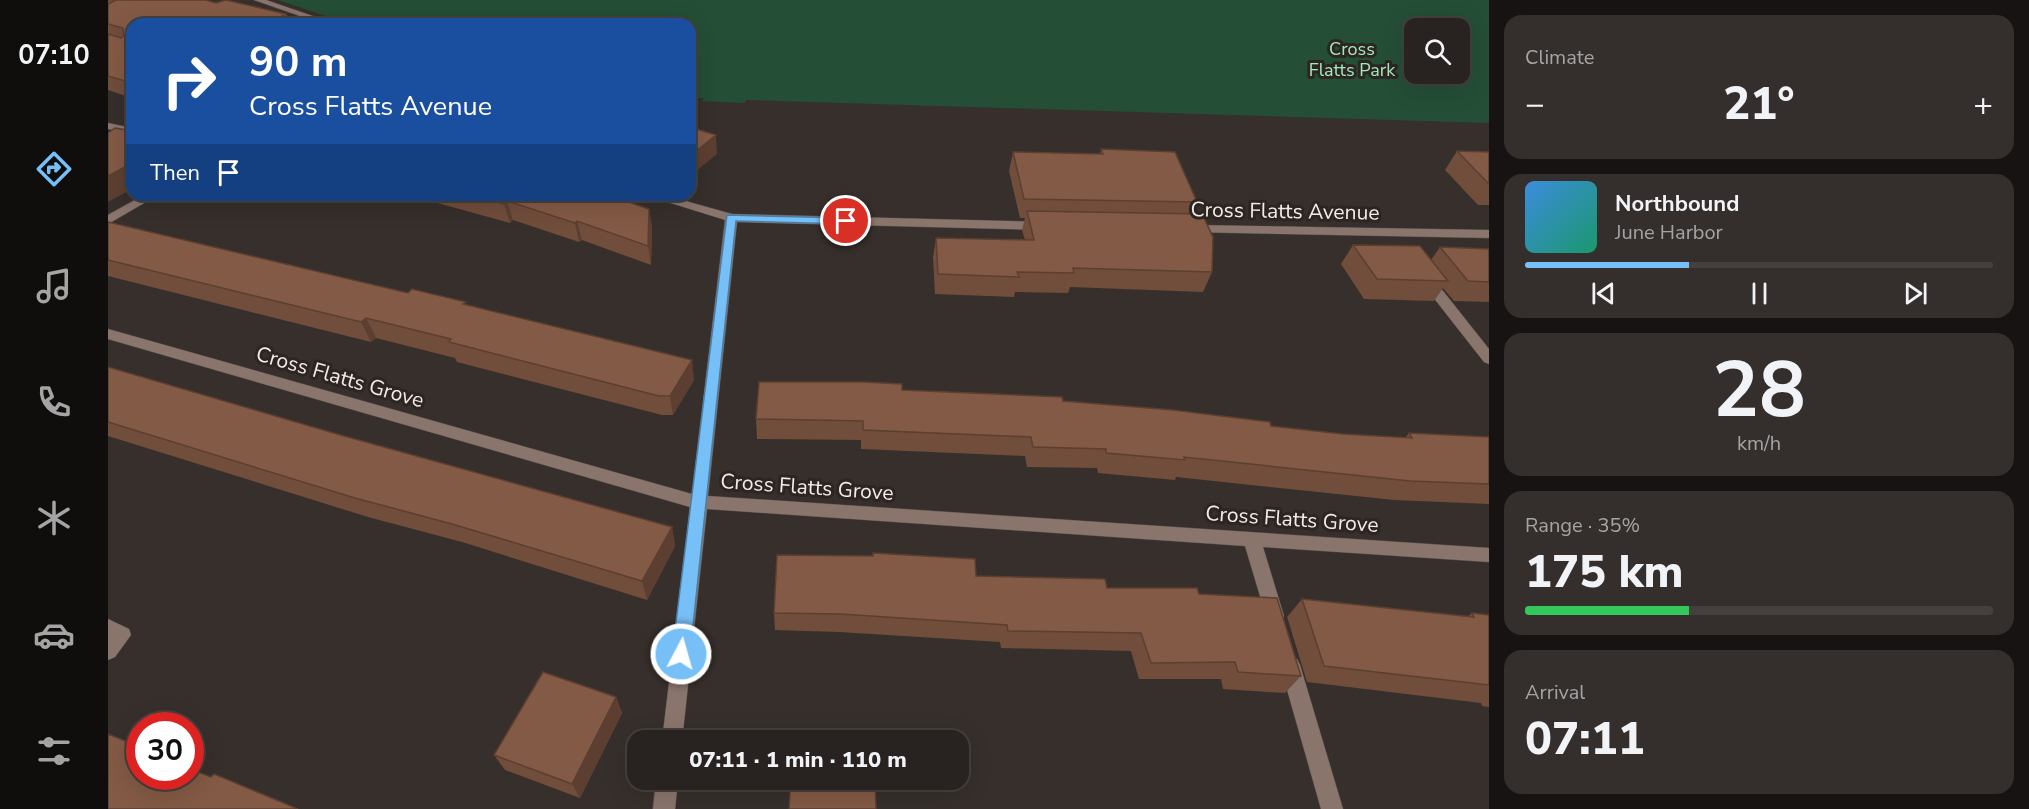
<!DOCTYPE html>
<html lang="en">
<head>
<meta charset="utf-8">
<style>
  body { margin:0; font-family:"Nunito Sans",sans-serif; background:#342f2d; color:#f1f3f6; height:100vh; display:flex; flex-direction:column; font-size:22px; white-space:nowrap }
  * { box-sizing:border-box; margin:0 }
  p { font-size:20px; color:#a5a4a5 }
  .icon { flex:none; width:33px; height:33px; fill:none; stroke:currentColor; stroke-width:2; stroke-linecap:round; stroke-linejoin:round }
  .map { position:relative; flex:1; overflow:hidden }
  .side { display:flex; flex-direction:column; gap:15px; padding:15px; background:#161312; width:540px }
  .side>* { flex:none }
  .guide { position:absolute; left:18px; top:18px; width:570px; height:183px; border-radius:18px; box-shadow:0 6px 24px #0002,0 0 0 2px #44403e; background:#1a4fa0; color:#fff; overflow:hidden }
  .controls { position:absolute; left:1296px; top:18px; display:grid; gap:12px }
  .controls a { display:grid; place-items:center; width:66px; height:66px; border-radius:12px; background:#282320; box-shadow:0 6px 24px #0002,0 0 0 2px #44403e; font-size:30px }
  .speed { position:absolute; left:18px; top:712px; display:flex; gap:12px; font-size:30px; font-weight:700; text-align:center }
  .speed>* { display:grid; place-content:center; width:78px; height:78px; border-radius:50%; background:#282320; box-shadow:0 6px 24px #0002,0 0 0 2px #44403e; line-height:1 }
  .speed .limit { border:9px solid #d22; background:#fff; color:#111 }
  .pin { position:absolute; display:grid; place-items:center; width:51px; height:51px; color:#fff; margin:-26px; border:3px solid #fff; border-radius:50%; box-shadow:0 2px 6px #0007 }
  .me { position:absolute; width:66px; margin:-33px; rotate:6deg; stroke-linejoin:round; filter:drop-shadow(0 0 4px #0008) }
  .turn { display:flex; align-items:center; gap:21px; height:126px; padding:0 24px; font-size:27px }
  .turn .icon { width:78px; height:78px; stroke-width:2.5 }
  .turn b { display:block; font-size:42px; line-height:51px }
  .then { display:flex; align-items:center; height:57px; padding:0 24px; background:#0003; gap:12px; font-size:22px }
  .big { font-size:45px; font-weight:800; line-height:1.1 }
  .side .card { flex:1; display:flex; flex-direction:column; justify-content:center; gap:9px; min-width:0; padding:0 21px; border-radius:18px; background:#342f2d }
  .side .dial { align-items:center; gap:0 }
  .dial b { font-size:78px; line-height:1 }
  .song { display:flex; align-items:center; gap:18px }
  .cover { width:72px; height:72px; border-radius:9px; background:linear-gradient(135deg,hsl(210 70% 55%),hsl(160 70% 35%)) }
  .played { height:6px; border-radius:3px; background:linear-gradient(90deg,#76c0f7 35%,#44403e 35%) }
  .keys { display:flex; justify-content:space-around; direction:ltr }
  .heat { display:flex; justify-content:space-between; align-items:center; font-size:33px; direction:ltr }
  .charge { height:9px; border-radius:4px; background:linear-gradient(90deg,#34c759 35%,#44403e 0) }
  .trip { position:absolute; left:519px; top:730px; width:342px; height:60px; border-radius:18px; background:#282320; box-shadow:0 6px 24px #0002,0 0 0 2px #44403e; font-weight:800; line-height:60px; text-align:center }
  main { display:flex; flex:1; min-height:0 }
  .tab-bar { display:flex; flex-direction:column; width:108px; justify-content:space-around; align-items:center; background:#100e0d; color:#a5a4a5 }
  .tab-bar .icon { width:42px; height:42px }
  .tab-bar .current { color:#76c0f7 }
  .tab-bar b { font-size:27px; color:#f1f3f6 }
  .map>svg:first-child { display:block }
  .green { fill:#254e36; fill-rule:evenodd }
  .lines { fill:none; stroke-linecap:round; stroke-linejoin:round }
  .minor-casing { stroke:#544d49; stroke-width:1 }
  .minor { fill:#8a756d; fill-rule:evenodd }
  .wall { fill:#714d3b }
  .shaded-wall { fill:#5c3f30 }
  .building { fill:#835a45; stroke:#5c3f30; stroke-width:1.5 }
  .route { fill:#76c0f7; stroke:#4d7da1; stroke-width:1.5 }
  .labels { text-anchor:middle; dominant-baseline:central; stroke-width:6; stroke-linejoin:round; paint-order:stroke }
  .far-park-label { font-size:18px; fill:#a3e9bc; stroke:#2c2521 }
  .street-label { font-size:21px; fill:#f1ebe9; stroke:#2c2521 }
</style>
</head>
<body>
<main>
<nav class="tab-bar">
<b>07:10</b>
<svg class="icon current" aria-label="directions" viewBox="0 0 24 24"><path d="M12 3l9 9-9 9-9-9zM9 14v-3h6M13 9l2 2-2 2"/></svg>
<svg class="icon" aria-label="music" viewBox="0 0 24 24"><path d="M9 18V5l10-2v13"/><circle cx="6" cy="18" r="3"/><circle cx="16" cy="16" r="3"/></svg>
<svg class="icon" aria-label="phone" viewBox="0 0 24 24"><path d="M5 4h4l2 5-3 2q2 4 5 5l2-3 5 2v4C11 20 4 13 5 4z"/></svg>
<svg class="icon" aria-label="climate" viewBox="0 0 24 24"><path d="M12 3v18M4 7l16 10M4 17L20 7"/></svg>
<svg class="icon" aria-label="car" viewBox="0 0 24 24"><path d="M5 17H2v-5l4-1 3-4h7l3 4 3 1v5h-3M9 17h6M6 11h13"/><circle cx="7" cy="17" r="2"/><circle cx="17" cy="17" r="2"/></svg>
<svg class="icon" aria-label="filters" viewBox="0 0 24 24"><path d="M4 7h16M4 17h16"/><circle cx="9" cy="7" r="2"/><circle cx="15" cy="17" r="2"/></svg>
</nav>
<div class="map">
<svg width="1381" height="809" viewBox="0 0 1381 809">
  <rect width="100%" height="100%" fill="#362f2b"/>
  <!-- green -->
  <path class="green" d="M 170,0 L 1381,0 L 1381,123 L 638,100 L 637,103 L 594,101 L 596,98 L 582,98 L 582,24 L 241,24 ZM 1306,28 L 1352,28 L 1352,74 L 1306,74 Z"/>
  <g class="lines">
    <!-- minor casing -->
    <g class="minor-casing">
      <path id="minor" d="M 146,0 L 158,0 L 228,24 L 215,24 Z
        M 0,123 L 24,128 L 24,134 L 0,129 Z
        M 36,195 L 50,195 L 0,224 L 0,215 Z
        M 537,195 L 556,195 L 624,214 L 936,222 L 942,226 L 936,230 L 629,222 L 600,496 L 1381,548 L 1381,562 L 1155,547 L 1176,616 L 1174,622 L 1167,624 L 1160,622 L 1158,616 L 1137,546 L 599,509 L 574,741 L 554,741 L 582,507 L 0,339 L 0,329 L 584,494 L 617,220 Z
        M 1083,225 L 1381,230 L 1381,238 L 1079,232 L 1077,229 Z
        M 1319,276 L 1324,277 L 1381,349 L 1381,364 L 1376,362 L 1314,283 L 1313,280 Z
        M 0,619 L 21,629 L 23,635 L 7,657 L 0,660 Z
        M 1182,656 L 1189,659 L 1192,665 L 1235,809 L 1213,809 L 1172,665 L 1175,659 Z
        M 548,780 L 570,780 L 567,809 L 545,809 Z"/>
    </g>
    <!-- minor -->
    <use href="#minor" class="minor"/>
  </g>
  <!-- wall -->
  <path class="wall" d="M 0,0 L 108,3 L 178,14 L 180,17 L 24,24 L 24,98 L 0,90 Z
    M 993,149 L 1089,202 L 1084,214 L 1104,272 L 1095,292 L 962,287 L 960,293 L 907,292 L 906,297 L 827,294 L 825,257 L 828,238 L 917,240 L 914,230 L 917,218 L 912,218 L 901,171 L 905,152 L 992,154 Z
    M 1349,151 L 1381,152 L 1381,205 L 1370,205 L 1337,170 Z
    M 304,195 L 500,195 L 541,209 L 544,228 L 543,265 L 474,240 L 471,242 L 405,220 L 402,223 L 315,199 Z
    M 0,222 L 300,293 L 359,305 L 586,380 L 565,415 L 554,415 L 349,362 L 347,358 L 268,338 L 263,342 L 0,276 Z
    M 1245,245 L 1323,260 L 1332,247 L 1381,249 L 1381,302 L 1346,301 L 1335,288 L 1326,301 L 1256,299 L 1233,264 Z
    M 0,367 L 229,434 L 564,527 L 567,546 L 539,600 L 354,542 L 260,517 L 0,436 Z
    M 794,390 L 955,401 L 1163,426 L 1235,434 L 1297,438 L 1301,433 L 1381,437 L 1381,504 L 1286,500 L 1068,477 L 1067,480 L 990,473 L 989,468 L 919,467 L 917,456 L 753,449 L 753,440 L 649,439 L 648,419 Z
    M 868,576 L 999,588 L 1091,594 L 1193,676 L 1177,693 L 1115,689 L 1113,679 L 1031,679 L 1023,651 L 893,648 L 892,642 L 731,632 L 667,630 L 666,613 Z
    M 1194,599 L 1359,617 L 1364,613 L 1381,615 L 1381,707 L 1374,706 L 1373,703 L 1199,682 L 1179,617 Z
    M 508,697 L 514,713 L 472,798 L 397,770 L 386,755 Z"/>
  <!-- shaded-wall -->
  <path class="shaded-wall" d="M 608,135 L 609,154 L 582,176 L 582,156 Z
    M 24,163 L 24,189 L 0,202 L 0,176 Z
    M 399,201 L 405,220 L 402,223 L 396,204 Z
    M 541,209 L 544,228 L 543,265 L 540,246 Z
    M 469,221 L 474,240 L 471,242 L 467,223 Z
    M 258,318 L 268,338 L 263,342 L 253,322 Z
    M 584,360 L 586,380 L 565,415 L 562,396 Z
    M 564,527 L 567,546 L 539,600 L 534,581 Z
    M 508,697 L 514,713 L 472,798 L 464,784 Z"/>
  <!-- building -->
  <path class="building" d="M 8,0 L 97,0 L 108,3 L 118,0 L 178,14 L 174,16 L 209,24 L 24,24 L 24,83 L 0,76 L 0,34 L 13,38 L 16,36 L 15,28 L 0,24 L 0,4 Z
    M 582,127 L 608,135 L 582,156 Z
    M 7,128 L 24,131 L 24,163 L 0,176 L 0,133 Z
    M 993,149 L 1067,152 L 1089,202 L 916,199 L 905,152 L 995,154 Z
    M 1349,151 L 1381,152 L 1381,184 Z
    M 363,195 L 500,195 L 541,209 L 540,246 L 469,221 L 467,223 L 399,201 L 396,204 Z
    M 919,211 L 1094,214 L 1105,237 L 1104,272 L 965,268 L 966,273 L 909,272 L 911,277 L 830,274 L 828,238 L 926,240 Z
    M 0,222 L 300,293 L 304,289 L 358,302 L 355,304 L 584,360 L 562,396 L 551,396 L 341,342 L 343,339 L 258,318 L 253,322 L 0,260 Z
    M 1245,245 L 1312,246 L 1340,281 L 1269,279 Z
    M 1332,247 L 1381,249 L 1381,282 L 1360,281 Z
    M 0,367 L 229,434 L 564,527 L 534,581 L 344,524 L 247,498 L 0,422 Z
    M 651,382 L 756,382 L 794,384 L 794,390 L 954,397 L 955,401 L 1065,410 L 1162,422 L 1163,426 L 1235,434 L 1304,438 L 1301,433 L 1381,437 L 1381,484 L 1302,481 L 1076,457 L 1077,460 L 998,453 L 998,449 L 925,447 L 923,437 L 755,430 L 755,421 L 648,419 Z
    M 765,553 L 867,559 L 868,576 L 997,579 L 999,588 L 1089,588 L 1091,594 L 1169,598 L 1193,676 L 1130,672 L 1127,662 L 1043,663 L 1033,633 L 900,631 L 899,625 L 732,614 L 666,613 L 669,555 L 765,556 Z
    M 1194,599 L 1366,617 L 1364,613 L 1381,615 L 1381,685 L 1216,666 Z
    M 435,672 L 508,697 L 464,784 L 386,755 Z
    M 0,734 L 32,747 L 32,777 L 82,777 L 82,769 L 103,777 L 106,774 L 190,809 L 0,809 Z
    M 683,780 L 767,780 L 768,809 L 681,809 Z"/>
  <!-- route -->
  <path class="route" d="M 619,215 L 738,218 L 744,221 L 738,224 L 628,221 L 582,654 L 579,660 L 573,662 L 567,660 L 564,654 Z"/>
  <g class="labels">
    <!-- far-park labels -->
    <g class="far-park-label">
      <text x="1244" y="49">Cross<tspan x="1244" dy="21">Flatts Park</tspan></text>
    </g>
    <!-- street labels -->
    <g class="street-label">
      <text transform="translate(1177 211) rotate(1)">Cross Flatts Avenue</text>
      <text transform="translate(232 377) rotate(16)">Cross Flatts Grove</text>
      <text transform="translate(699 487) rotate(4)">Cross Flatts Grove</text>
      <text transform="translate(1184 519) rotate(4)">Cross Flatts Grove</text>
    </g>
  </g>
</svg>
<div class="controls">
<a><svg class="icon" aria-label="search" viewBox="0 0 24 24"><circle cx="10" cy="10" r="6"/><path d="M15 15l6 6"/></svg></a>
</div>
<div class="speed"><div class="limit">30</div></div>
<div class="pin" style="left:738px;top:221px;background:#d93025"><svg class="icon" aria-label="arrive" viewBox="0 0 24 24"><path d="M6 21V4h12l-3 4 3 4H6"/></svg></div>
<svg class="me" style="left:573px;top:654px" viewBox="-20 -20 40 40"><circle r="17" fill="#76c0f7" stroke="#fff" stroke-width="3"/><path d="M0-11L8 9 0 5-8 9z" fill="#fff"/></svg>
<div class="trip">07:11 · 1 min · 110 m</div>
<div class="guide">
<div class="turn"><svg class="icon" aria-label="right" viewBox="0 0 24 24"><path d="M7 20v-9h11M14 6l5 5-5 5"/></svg><div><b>90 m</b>Cross Flatts Avenue</div></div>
<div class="then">Then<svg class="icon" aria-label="arrive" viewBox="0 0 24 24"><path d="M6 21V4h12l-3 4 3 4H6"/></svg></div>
</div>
</div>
<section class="side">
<div class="card"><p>Climate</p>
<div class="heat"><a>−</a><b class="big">21°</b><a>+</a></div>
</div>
<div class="card">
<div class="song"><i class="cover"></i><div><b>Northbound</b><p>June Harbor</p></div></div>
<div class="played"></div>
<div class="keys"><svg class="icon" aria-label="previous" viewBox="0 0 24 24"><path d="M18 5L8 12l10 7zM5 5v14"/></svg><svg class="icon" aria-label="pause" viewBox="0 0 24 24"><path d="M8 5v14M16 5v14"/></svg><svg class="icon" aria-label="next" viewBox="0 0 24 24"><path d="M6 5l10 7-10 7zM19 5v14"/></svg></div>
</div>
<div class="card dial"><b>28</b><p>km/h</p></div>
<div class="card"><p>Range · 35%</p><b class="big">175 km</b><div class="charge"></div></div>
<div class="card"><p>Arrival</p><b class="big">07:11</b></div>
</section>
</main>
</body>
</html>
